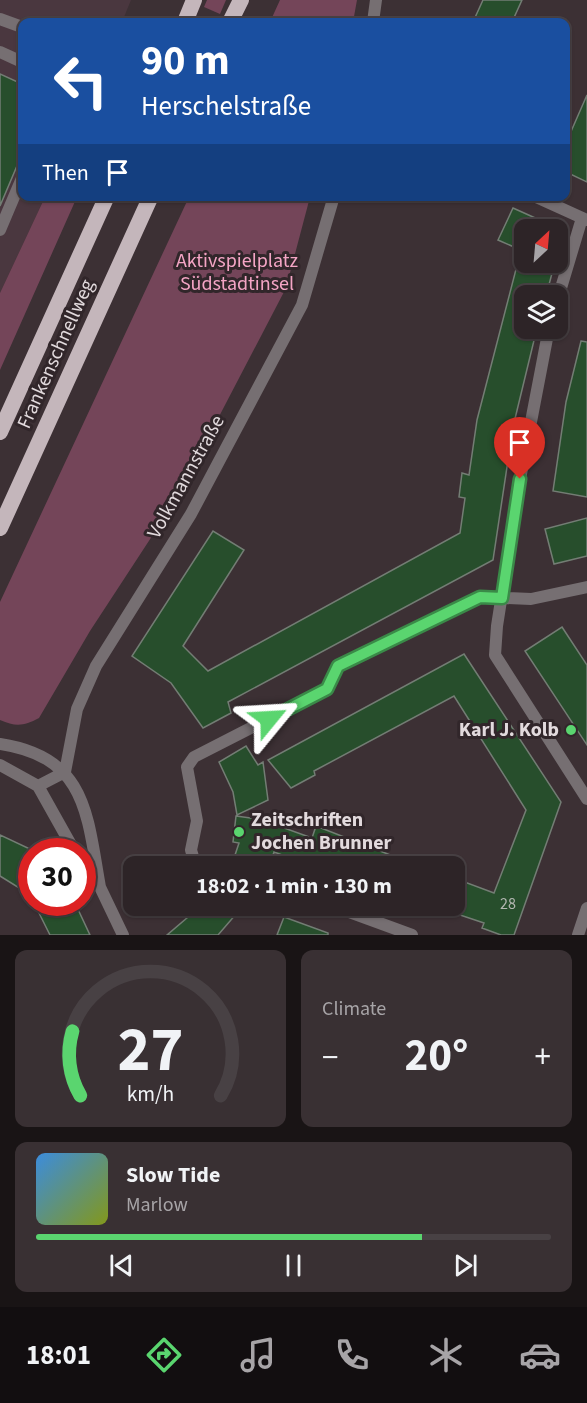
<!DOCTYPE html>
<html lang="en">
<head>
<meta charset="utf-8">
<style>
  body { margin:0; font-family:"Source Sans 3",sans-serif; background:#393033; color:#f1f3f6; height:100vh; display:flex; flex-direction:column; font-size:22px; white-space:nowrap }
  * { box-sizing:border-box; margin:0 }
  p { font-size:20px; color:#a7a4a7 }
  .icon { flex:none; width:33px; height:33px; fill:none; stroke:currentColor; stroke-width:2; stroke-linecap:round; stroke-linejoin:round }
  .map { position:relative; height:935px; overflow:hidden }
  .details { display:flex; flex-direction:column; gap:15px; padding:15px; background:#191415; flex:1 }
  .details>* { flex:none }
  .banner { position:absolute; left:18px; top:18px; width:552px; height:183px; border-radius:12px; box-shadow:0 2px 4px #0004,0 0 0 2px #484144; background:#1a4fa0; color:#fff; overflow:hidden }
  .needle { width:39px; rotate:26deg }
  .buttons { position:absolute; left:514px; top:219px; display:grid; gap:12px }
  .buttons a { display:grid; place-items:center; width:54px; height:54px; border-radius:12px; background:#2d2427; box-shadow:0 2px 4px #0004,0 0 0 2px #484144; font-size:30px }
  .speed { position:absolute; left:18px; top:838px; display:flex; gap:12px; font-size:30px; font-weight:700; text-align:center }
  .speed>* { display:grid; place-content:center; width:78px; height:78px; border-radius:50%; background:#2d2427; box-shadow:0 2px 4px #0004,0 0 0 2px #484144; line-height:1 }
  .speed .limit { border:9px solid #d22; background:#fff; color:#111 }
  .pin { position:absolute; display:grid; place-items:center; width:51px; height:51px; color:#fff; margin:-62px -26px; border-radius:50% 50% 50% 0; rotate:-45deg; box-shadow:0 0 6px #0007 }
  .pin .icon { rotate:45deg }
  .me { position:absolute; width:66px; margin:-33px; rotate:63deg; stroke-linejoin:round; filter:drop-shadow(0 0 4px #0008) }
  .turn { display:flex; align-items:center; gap:21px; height:126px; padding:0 24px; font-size:27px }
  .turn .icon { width:78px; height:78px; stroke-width:2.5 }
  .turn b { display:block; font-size:42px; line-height:51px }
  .then { display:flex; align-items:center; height:57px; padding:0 24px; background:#0003; gap:12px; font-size:22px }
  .big { font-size:45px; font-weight:700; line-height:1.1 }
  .details .card { flex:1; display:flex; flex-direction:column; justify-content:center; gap:9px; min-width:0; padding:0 21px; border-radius:12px; background:#393033 }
  .details .dial { align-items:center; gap:0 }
  .dial svg { height:156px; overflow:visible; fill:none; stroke:#484144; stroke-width:7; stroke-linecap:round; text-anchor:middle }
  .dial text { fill:#f1f3f6; stroke:none }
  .song { display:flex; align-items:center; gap:18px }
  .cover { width:72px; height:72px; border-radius:9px; background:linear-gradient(135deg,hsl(210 70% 55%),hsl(70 70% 35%)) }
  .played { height:6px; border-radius:3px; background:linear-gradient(90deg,#5ad56f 75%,#484144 75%) }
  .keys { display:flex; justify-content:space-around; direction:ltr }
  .heat { display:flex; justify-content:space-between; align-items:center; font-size:33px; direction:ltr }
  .details .tiles { flex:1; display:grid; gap:15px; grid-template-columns:1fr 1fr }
  .card:last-child { grid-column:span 2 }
  .trip { position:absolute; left:123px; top:856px; width:342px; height:60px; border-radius:12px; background:#2d2427; box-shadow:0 2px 4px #0004,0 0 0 2px #484144; font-weight:700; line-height:60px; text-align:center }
  .tabs { display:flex; height:96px; justify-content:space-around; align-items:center; background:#120e10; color:#a7a4a7 }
  .tabs .icon { width:42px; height:42px }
  .tabs .selected { color:#5ad56f }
  .tabs b { font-size:27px; color:#f1f3f6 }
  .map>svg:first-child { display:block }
  .built { fill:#4a373f }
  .green { fill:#744559 }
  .building { fill:#274e2c; stroke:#737d74; stroke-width:1.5 }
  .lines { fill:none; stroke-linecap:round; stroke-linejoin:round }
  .service { stroke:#766f72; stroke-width:12 }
  .minor { stroke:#766f72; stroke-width:12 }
  .trunk { stroke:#c4b6bb; stroke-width:16 }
  .route-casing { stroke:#3a8a48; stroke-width:15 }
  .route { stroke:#5ad56f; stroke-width:10 }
  .poi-dot { fill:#5ad56f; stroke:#31262a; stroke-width:2 }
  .labels { text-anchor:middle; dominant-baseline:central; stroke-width:6; stroke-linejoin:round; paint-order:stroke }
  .number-label { font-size:16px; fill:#b3b7b1 }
  .park-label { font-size:20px; fill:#f4a5c5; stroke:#31262a }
  .street-label { font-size:20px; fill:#e2dadd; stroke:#31262a }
  .poi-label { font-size:20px; font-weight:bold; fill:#e2dadd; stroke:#31262a; text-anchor:end }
</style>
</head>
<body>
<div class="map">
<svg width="587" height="935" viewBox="0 0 587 935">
  <rect width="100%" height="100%" fill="#3c3034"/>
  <!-- built -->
  <path class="built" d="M 0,0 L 131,0 L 122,22 L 22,22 L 22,196 L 45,197 L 0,293 Z"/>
  <!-- green -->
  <path class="green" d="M 207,0 L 226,0 L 220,14 L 204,7 Z
    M 280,0 L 357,0 L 353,22 L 270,22 Z
    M 45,197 L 77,197 L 0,370 L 0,293 Z
    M 189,197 L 310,197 L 286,288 L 175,501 L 90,631 L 39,718 C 24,726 16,727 0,720 L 0,602 Z"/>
  <!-- building -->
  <path class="building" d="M 483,0 L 522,0 L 512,22 L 473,22 Z
    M 0,74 L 22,84 L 22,154 L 0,206 Z
    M 587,95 L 587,182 L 566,172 L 566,143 Z
    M 513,208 L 562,230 L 525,230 L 525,262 L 555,262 L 546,296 L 525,296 L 525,328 L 537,328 L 513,427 L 493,560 L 228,702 L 231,713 L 203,728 L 171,683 L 132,656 L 213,531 L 244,550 L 183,646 L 208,671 L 460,533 L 465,498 L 459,497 L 462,473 L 469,475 L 477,420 L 521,250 L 498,240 Z
    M 581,341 L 587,342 L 587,497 L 553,491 L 566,402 Z
    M 587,518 L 587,556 L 554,564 L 545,529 Z
    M 562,627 L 587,665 L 587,745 L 525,651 Z
    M 464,654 L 561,802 L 514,935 L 501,935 L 482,928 L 484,923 L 454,913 L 454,878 L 494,893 L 526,810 L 454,696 L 314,771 L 315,775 L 291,788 L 268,760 Z
    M 246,746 L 258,765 L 263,762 L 268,800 L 237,815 L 233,792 L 219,762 Z
    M 236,816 L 273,821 L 273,824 L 312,838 L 316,826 L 421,867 L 315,867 L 274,852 L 269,867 L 231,867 L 239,843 L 233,842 Z
    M 0,835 L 32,850 L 32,896 L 0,876 Z
    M 34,903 L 75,903 L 90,935 L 50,935 Z
    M 201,906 L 243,906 L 218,935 L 167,935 Z
    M 284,917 L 328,933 L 328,935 L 277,935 Z"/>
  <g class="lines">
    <!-- service -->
    <path class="service" d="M 0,19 L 22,27
      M 0,52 L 22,62
      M 0,230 L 22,178"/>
    <!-- minor -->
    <path class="minor" d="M 373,22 L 376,0
      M 534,196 L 587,220
      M 558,298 L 582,218
      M 549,328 L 520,479 L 497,626 L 495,655 L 587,799
      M 0,744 C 87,757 87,815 100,887
      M 0,765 L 38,786 L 75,852
      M 65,772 L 77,709 L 96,666 L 191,514 L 302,305 L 334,196
      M 38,786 L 65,772
      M 82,864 L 100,887 L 123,935
      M 208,867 L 194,860 L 191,850 L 197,821 L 187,767 L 194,757 L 327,689 L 338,666 L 480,597 L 531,599 L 587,587
      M 333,906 L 412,935
      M 578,935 L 587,908"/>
    <!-- trunk -->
    <path class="trunk" d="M 185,22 L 194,0
      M 230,22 L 241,0
      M 0,432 L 107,196
      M 0,528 L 151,196"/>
  </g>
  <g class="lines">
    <!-- route casing -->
    <g class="route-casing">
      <path id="route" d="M 269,719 L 327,689 L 338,666 L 480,597 L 502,598 L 520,479"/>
    </g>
    <!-- route -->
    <use href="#route" class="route"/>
  </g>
  <!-- markers -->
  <g class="poi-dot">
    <circle cx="571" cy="730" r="6"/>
    <circle cx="239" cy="832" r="6"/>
  </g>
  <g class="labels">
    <!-- number labels -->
    <g class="number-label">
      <text x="508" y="904">28</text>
    </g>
    <!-- park labels -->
    <g class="park-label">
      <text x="237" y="261">Aktivspielplatz<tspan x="237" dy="23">Südstadtinsel</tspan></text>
    </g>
    <!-- street labels -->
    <g class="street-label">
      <text transform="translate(56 354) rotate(-66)">Frankenschnellweg</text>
      <text transform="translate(186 477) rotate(-61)">Volkmannstraße</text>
    </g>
    <!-- poi labels -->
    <g class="poi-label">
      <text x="559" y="730">Karl J. Kolb</text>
      <text x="251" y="820" text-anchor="start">Zeitschriften<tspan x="251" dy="23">Jochen Brunner</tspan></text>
    </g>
  </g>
</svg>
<div class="buttons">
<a><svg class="needle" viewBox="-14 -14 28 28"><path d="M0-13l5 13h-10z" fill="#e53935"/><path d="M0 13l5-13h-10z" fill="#a7a4a7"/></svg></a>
<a><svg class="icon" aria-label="layers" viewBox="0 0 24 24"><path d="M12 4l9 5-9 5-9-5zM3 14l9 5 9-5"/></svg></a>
</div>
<div class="speed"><div class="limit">30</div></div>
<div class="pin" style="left:520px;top:479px;background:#d93025"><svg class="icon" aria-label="arrive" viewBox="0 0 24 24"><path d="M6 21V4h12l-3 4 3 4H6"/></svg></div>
<svg class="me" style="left:269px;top:719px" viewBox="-20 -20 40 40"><path d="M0-17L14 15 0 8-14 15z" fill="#5ad56f" stroke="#fff" stroke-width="4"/></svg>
<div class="trip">18:02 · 1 min · 130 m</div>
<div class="banner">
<div class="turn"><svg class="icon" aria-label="left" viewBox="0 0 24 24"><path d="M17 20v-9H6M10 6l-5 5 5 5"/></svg><div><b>90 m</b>Herschelstraße</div></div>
<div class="then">Then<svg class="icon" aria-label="arrive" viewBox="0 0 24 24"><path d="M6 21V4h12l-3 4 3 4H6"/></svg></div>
</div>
</div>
<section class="details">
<div class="tiles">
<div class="card dial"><svg viewBox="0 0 100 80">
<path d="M14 69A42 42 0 1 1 86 69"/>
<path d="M14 69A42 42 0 0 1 10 36" stroke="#5ad56f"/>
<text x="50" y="56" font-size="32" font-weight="700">27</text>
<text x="50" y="72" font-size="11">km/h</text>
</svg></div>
<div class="card"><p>Climate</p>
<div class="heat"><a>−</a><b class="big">20°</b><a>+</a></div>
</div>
<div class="card">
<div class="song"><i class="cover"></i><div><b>Slow Tide</b><p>Marlow</p></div></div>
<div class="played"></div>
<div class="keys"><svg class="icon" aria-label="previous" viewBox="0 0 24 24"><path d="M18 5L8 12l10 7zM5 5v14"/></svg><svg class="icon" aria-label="pause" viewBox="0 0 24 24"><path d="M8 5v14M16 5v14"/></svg><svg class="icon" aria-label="next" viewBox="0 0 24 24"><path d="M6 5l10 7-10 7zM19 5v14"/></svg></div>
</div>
</div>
</section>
<nav class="tabs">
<b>18:01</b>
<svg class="icon selected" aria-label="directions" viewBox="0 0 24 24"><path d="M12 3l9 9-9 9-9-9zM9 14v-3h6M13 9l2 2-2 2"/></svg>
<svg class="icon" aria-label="music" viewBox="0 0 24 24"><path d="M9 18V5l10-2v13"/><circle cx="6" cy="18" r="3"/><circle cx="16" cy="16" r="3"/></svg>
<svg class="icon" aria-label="phone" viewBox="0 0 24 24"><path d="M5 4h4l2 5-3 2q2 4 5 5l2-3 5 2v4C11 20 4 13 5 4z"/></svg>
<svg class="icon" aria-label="climate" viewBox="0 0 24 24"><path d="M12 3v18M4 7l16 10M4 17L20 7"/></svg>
<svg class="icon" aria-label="car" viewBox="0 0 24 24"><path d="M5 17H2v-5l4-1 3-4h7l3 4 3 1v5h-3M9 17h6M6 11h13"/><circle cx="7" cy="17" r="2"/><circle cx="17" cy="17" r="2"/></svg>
</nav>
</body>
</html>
